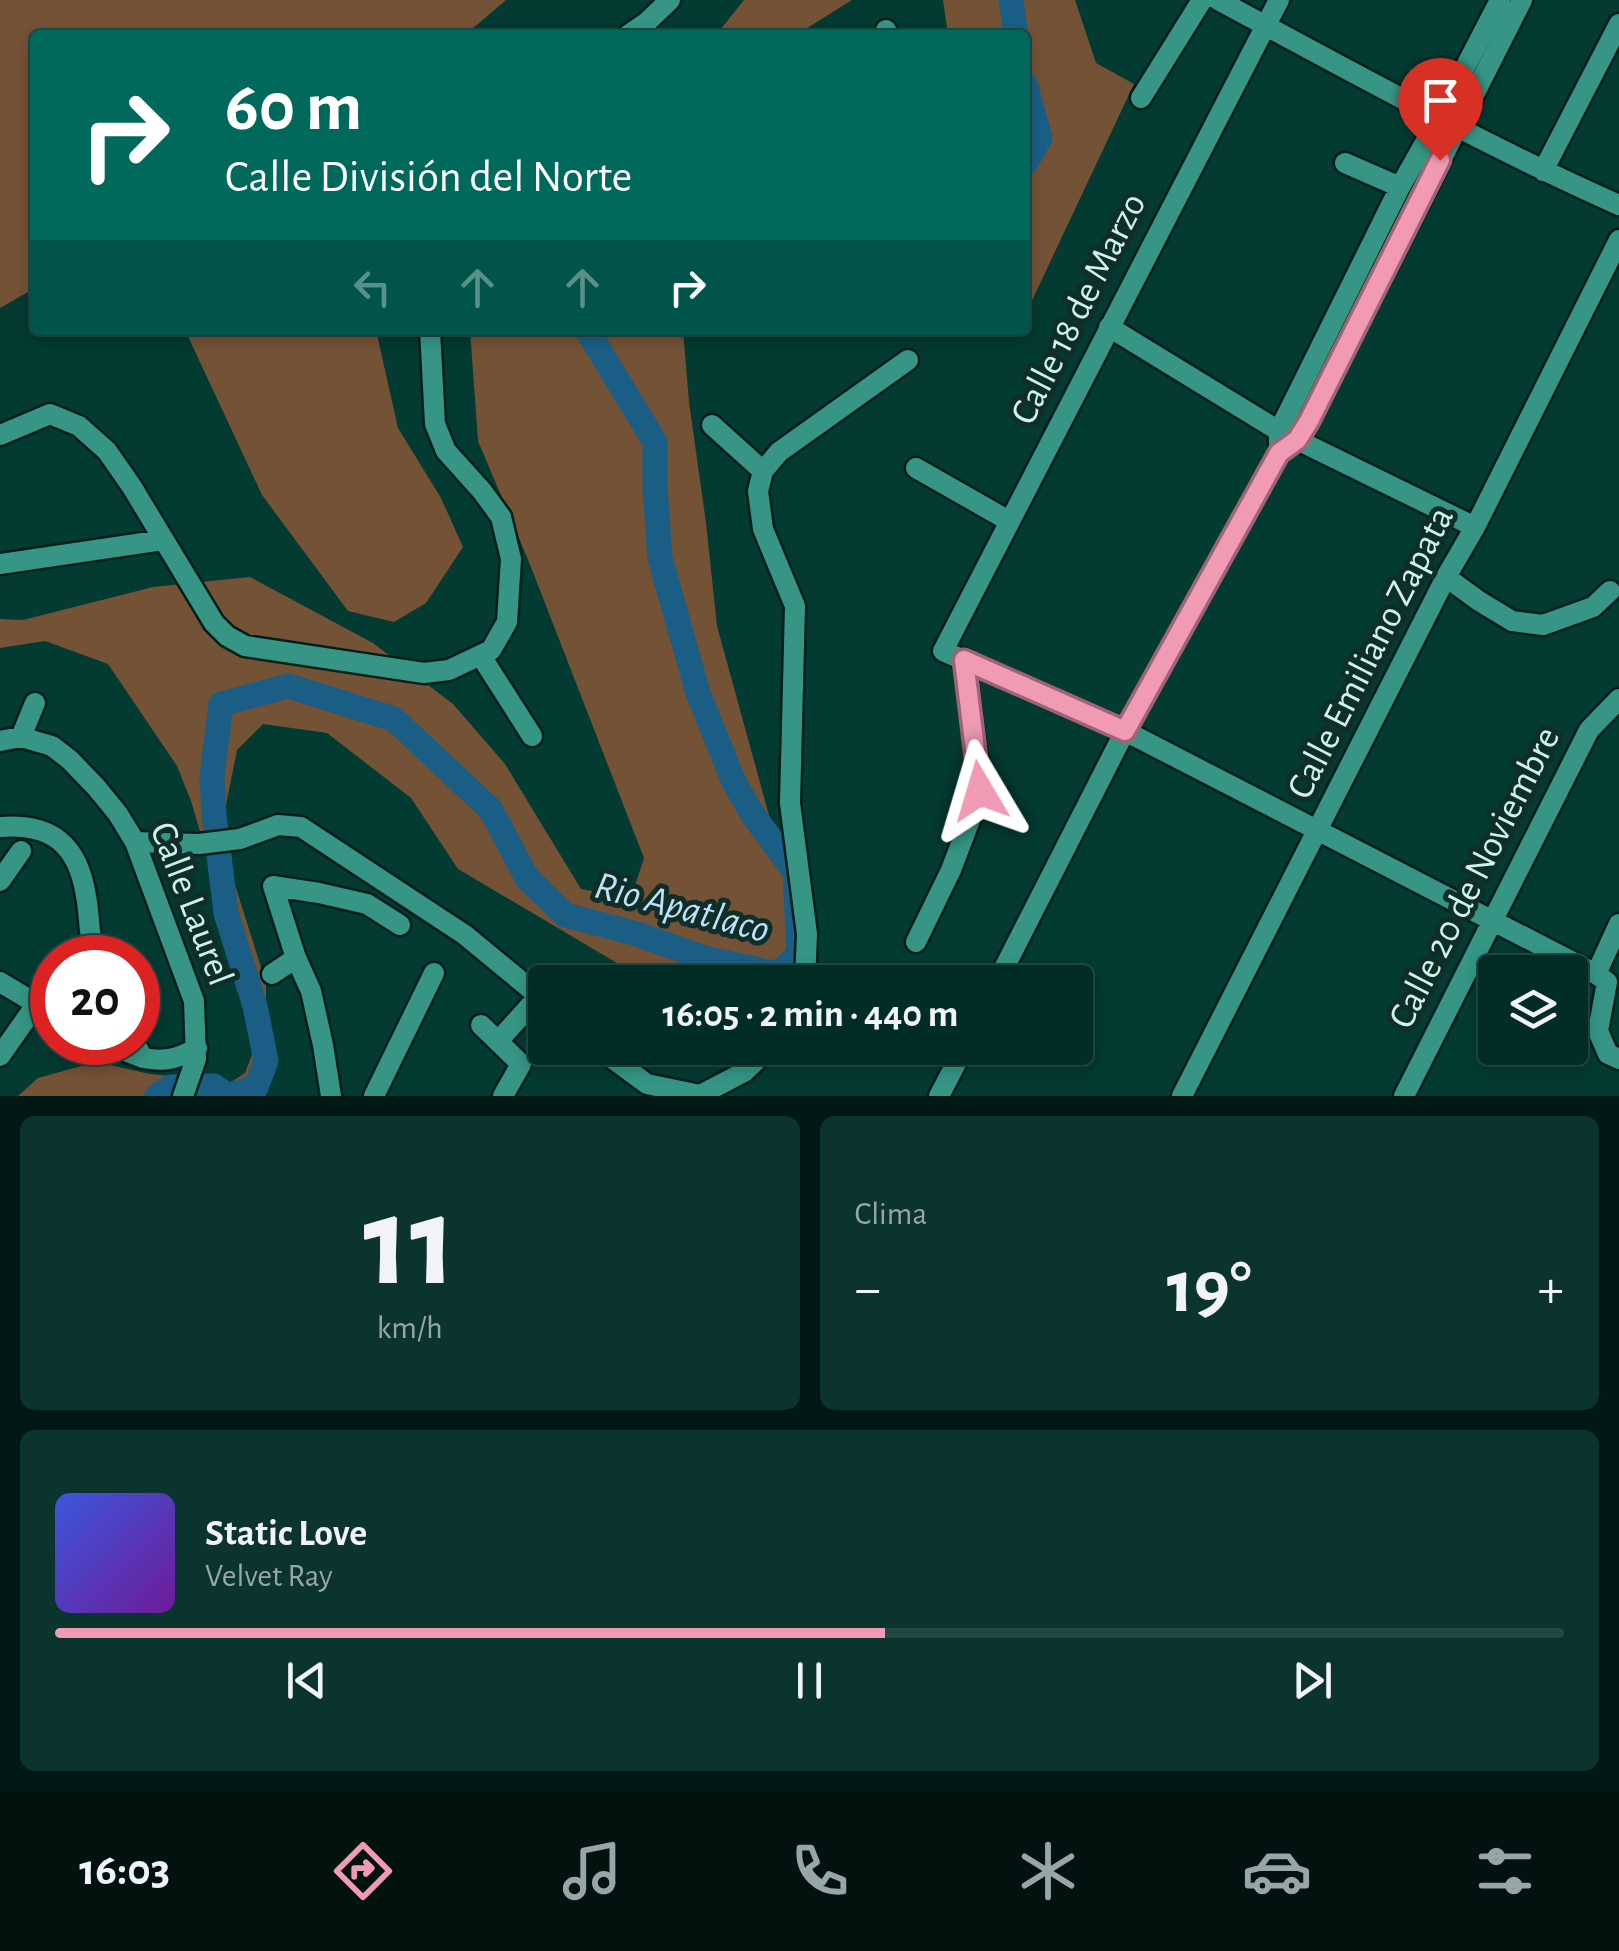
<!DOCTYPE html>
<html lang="es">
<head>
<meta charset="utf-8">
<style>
  body { margin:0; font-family:"Alegreya Sans",sans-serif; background:#0c342e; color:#f1f3f6; height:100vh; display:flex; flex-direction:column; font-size:38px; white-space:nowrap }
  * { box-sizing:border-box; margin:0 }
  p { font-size:32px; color:#96a7a7 }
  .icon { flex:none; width:55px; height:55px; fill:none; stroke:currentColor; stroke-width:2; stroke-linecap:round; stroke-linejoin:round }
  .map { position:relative; height:1096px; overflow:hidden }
  .sheet { display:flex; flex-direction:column; gap:20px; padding:20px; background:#011815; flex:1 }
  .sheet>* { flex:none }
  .hud { position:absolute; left:30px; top:30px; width:1000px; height:305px; border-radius:10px; box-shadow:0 5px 15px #0003,0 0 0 2px #234843; background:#00695c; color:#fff; overflow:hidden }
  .tools { position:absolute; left:1478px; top:955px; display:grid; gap:20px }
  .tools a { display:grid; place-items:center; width:110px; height:110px; border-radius:10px; background:#022c26; box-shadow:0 5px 15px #0003,0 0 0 2px #234843; font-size:50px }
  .speed { position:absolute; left:30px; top:935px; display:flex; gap:20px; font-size:50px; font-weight:700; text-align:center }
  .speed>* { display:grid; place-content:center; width:130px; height:130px; border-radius:50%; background:#022c26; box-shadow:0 5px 15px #0003,0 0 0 2px #234843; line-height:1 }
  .speed .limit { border:15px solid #d22; background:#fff; color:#111 }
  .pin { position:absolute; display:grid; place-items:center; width:85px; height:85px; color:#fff; margin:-102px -42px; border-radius:50% 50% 50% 0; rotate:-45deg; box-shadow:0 0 10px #0007 }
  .pin .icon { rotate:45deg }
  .me { position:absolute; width:110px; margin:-55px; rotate:353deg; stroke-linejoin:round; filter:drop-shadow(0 0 8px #0008) }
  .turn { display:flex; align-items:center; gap:35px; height:210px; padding:0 30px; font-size:45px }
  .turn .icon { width:130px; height:130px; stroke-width:2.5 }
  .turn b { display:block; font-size:70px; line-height:85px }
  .lanes { display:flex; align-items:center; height:95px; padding:0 30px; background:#0003; justify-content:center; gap:50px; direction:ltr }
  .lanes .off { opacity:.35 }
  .big { font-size:75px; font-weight:700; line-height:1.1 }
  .sheet .tile { flex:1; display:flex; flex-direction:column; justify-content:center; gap:15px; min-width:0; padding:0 35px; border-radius:15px; background:#0c342e }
  .sheet .dial { align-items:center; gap:0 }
  .dial b { font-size:130px; line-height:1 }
  .song { display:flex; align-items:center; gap:30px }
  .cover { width:120px; height:120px; border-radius:15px; background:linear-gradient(135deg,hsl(230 70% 55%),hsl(280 70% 35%)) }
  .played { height:10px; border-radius:5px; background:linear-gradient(90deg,#f09ab4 55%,#234843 55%) }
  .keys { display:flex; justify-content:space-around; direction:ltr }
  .heat { display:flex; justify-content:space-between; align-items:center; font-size:55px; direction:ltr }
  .sheet .tiles { flex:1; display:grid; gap:20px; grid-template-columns:1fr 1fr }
  .tile:last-child { grid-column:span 2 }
  .trip { position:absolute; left:528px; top:965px; width:565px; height:100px; border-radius:10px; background:#022c26; box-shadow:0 5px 15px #0003,0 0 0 2px #234843; font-weight:700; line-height:100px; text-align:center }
  .menu { display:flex; height:160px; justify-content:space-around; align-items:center; background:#01120f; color:#96a7a7 }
  .menu .icon { width:70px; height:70px }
  .menu .on { color:#f09ab4 }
  .menu b { font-size:45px; color:#f1f3f6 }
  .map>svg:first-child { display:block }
  .green { fill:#735236 }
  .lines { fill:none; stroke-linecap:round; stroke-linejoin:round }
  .river { stroke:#1a5e86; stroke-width:25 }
  .minor-casing { stroke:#021e1a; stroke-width:25 }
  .minor { stroke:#369585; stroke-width:20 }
  .route-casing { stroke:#9c6475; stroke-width:25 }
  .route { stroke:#f09ab4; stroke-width:18 }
  .labels { text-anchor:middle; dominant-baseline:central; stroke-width:10; stroke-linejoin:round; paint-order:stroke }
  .street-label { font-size:38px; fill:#caf5ec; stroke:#102d28 }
  .water-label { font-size:40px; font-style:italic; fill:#c0e1fa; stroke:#102d28 }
</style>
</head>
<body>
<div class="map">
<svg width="1619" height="1096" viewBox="0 0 1619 1096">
  <rect width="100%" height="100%" fill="#033a32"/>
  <!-- green -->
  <path class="green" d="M 0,0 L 506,0 L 465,35 L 35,35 L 35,288 L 0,308 Z
    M 744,0 L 852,0 L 796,35 L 716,35 Z
    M 943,0 L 1075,0 L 1096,63 L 1134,84 L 1027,311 L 1025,310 L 1025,35 L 948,35 Z
    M 185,330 L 376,330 L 398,428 L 441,498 L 463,547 L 426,603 L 394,622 L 348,611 L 262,495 Z
    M 470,330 L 683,330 L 689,402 L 706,523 L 717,626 L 770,819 L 787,889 L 789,977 L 786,982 L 649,982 L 458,869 L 411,798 L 327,733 L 263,724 L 237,750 L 225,810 L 224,850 L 266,983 L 266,1096 L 217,1096 L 215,1094 L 203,1096 L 18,1096 L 38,1078 L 96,1062 L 150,1074 L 231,1082 L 245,1073 L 255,1047 L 213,876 L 191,801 L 177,766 L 108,664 L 45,641 L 0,648 L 0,619 L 23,620 L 153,587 L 250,577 L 373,643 L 453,704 L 505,764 L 581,889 L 631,898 L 644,858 L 529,562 L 478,441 Z"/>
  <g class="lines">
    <!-- river -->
    <path class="river" d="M 1011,0 L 1016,35
      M 1025,84 L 1040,138 L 1025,164
      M 157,1096 L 171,1087 L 214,1086 L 228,1096 L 256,1087 L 266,1061 L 255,1006 L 226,913 L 214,815 L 212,776 L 221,704 L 288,686 L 394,719 L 491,810 L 527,878 L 565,915 L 634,933 L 704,958 L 777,974 L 799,955 L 795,872 L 753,815 L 734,782 L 698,693 L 660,558 L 655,488 L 655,442 L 587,330"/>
    <!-- minor casing -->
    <g class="minor-casing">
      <path id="minor" d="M 1218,0 C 1350,71 1482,144 1619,205
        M 1279,0 L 943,651 L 1125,731 L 1596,974
        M 886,30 L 888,35
        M 628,35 L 647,22 L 670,0
        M 1141,98 L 1202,0
        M 1345,163 L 1400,187
        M 1543,171 L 1619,24
        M 1109,327 L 1279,431 L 1475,527
        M 712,425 L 763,471
        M 0,435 L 50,414 L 79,426 L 107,451 L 132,487 L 214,623 L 227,636 L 245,646 L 424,673 L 449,670 L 491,650 L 507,622 L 511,559 L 501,517 L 482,491 L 446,451 L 435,424 L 430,330
        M 1279,453 L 1279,431 L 1400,187 L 1439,118 L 1500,0
        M 916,468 L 1009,521
        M 0,564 L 163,540
        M 1446,577 L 1479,601 L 1512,621 L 1543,625 L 1593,607 L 1610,591
        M 481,656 L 532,736
        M 21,737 L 35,703
        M 0,741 L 21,737 L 52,746 L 70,760 L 96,787 L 118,814 L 135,842 L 194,1001 L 196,1059 L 183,1096
        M 0,827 C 51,823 78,844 86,896 C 90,917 88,938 97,958
        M 135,842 L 199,844 L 240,839 L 278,825 L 301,827 L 465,935 L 545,1001
        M 0,881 L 21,851
        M 1619,924 L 1596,974 L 1607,982 L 1598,1031 L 1608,1054 L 1619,1059
        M 916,942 L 951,870 L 981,791 L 964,659
        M 72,958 L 72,957
        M 272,974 L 296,958
        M 0,982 L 52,1013
        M 805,982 L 807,934 L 790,803 L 795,606 L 763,529 L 758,491 L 763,471 L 779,452 L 908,360
        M 997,982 L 1125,731 L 1279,453 L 1297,440 L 1309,421 L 1522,0
        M 481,1025 L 521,1064 L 503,1096
        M 499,1040 L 539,996
        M 102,1042 L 143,1058
        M 134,1042 L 143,1058 C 165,1062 177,1059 197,1048
        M 598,1048 L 647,1084 L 700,1095 L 744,1072 L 769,1048
        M 0,1056 L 52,982
        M 331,1096 L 323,1045 L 311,991 L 296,958 L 273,886 L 319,893 L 367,904 L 400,925
        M 374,1096 L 434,973
        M 939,1096 L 964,1048
        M 1182,1096 L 1446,577 L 1475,527 L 1619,240
        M 1404,1096 L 1589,730 L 1619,699"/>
    </g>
    <!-- minor -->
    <use href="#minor" class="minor"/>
  </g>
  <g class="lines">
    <!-- route casing -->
    <g class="route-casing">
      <path id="route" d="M 980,791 L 964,660 L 1125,731 L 1279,453 L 1297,440 L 1309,421 L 1440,160"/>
    </g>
    <!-- route -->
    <use href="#route" class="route"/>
  </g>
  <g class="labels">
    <!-- street labels -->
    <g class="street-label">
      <text transform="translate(1079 309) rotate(-63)">Calle 18 de Marzo</text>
      <text transform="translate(1371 653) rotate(-63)">Calle Emiliano Zapata</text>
      <text transform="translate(1475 878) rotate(-63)">Calle 20 de Noviembre</text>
      <text transform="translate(191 904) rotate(69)">Calle Laurel</text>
    </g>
    <!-- water labels -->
    <g class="water-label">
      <text transform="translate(682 908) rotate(15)">Rio Apatlaco</text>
    </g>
  </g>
</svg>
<div class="tools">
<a><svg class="icon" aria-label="layers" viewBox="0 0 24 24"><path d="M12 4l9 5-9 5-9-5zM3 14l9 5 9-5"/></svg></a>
</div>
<div class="speed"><div class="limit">20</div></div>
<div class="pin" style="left:1440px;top:160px;background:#d93025"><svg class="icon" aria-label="arrive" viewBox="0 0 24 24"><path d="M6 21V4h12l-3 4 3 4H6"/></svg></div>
<svg class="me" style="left:980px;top:791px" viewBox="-20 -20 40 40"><path d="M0-17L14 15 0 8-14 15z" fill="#f09ab4" stroke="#fff" stroke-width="4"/></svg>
<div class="trip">16:05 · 2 min · 440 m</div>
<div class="hud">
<div class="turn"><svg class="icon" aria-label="right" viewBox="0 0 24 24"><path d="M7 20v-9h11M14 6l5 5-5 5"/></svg><div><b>60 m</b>Calle División del Norte</div></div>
<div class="lanes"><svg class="icon off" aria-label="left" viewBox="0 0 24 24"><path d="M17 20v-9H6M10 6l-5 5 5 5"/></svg><svg class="icon off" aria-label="ahead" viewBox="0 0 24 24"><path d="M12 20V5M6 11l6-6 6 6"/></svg><svg class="icon off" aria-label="ahead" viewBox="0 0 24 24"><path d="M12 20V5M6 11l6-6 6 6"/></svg><svg class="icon" aria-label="right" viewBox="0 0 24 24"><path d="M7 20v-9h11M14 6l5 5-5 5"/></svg></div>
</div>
</div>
<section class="sheet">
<div class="tiles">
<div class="tile dial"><b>11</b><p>km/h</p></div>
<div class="tile"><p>Clima</p>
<div class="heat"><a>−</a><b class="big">19°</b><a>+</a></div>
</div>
<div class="tile">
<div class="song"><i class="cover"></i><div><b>Static Love</b><p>Velvet Ray</p></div></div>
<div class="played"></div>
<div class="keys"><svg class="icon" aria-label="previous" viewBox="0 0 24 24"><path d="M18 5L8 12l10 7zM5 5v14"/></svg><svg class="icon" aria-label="pause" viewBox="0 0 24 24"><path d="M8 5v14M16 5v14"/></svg><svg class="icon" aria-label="next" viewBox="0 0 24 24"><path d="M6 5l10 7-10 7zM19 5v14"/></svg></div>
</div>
</div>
</section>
<nav class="menu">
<b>16:03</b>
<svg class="icon on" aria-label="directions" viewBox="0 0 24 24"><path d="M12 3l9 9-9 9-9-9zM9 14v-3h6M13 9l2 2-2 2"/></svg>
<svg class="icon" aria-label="music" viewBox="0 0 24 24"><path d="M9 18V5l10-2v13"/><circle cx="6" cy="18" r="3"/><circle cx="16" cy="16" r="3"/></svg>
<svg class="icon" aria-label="phone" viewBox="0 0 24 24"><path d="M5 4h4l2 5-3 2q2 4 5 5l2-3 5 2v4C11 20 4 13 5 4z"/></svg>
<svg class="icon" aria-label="climate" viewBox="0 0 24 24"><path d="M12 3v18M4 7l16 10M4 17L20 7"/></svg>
<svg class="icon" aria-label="car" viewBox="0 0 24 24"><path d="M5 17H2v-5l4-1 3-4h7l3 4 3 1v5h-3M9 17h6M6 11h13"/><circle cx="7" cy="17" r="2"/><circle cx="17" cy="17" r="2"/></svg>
<svg class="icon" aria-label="filters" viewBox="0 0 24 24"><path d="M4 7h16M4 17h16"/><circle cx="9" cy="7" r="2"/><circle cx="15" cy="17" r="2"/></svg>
</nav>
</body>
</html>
